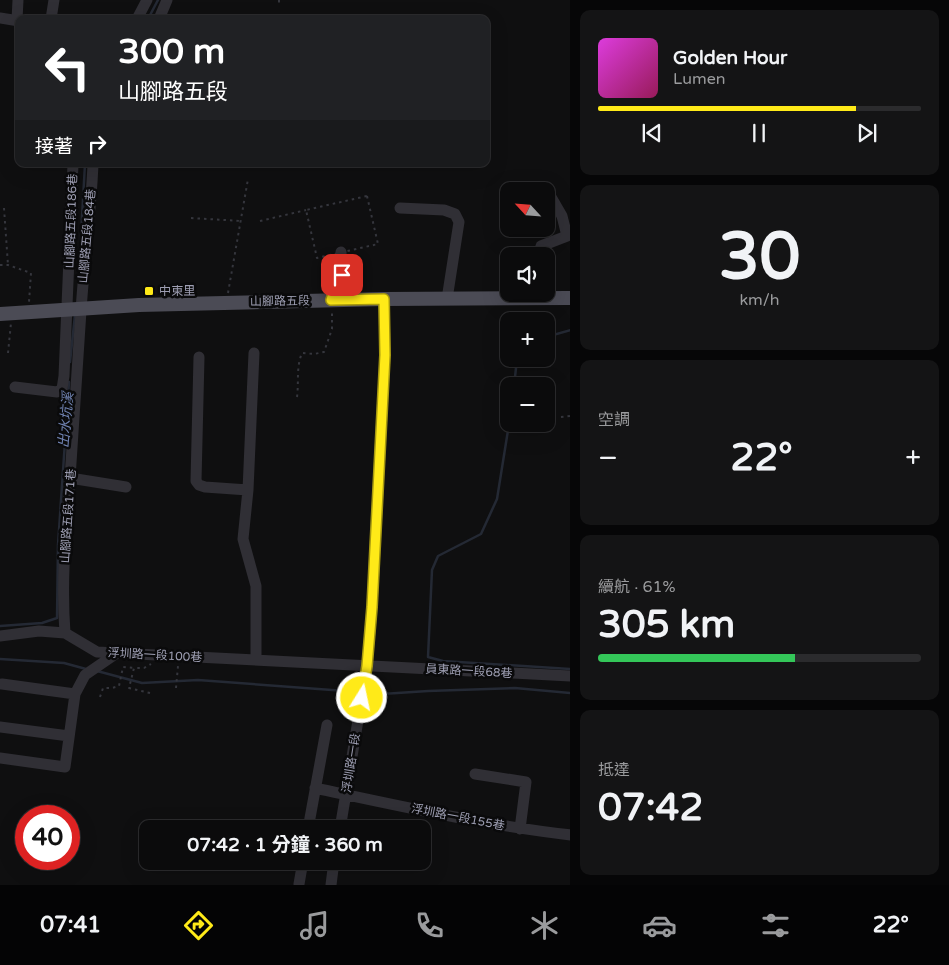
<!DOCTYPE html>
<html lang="zh-TW">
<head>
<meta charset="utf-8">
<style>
  body { margin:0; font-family:"Varela Round","Noto Sans TC",sans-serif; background:#141415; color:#f1f3f6; height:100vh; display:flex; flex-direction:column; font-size:19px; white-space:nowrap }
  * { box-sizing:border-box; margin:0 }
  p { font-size:16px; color:#9a9b9d }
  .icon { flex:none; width:28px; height:28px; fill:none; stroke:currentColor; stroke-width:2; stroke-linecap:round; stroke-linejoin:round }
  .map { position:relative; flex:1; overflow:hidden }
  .panel { display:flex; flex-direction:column; gap:10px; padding:10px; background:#060607; width:379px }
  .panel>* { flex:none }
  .top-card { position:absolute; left:15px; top:15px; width:475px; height:152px; border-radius:10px; box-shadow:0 5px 20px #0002,0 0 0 1px #2b2b2d; background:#202124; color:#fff; overflow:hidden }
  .needle { width:32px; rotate:296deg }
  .controls { position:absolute; left:500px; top:182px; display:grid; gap:10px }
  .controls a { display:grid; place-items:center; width:55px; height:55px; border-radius:10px; background:#0b0b0c; box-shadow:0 5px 20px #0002,0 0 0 1px #2b2b2d; font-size:25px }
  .speed { position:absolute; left:15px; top:805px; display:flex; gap:10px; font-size:25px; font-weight:700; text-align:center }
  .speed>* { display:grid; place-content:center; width:65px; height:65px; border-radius:50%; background:#0b0b0c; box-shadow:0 5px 20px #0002,0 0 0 1px #2b2b2d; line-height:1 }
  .speed .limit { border:8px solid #d22; background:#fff; color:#111 }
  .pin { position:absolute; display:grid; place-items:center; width:42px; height:42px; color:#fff; margin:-21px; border-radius:10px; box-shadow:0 2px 8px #0006 }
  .me { position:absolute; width:55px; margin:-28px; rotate:10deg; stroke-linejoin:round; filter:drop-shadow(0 0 4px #0008) }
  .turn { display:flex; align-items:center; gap:18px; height:105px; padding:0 20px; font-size:22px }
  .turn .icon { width:65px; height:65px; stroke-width:2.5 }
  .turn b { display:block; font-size:35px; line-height:42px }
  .then { display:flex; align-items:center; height:48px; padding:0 20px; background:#0003; gap:10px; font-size:19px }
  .big { font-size:38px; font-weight:700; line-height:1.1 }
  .panel .card { flex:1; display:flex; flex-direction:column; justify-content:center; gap:8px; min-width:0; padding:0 18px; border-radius:10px; background:#141415 }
  .panel .dial { align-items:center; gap:0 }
  .dial b { font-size:65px; line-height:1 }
  .song { display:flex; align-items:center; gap:15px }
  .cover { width:60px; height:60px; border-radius:8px; background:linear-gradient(135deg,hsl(300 70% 55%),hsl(330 70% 35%)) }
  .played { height:5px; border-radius:2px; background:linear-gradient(90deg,#ffea18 80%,#2b2b2d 80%) }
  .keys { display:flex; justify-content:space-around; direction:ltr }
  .heat { display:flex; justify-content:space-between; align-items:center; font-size:28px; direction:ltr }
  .charge { height:8px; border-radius:4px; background:linear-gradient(90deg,#34c759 61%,#2b2b2d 0) }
  .trip { position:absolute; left:139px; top:820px; width:292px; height:50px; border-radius:10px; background:#0b0b0c; box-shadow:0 5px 20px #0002,0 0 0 1px #2b2b2d; font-weight:700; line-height:50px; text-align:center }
  .menu { display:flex; height:80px; justify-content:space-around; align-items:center; background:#040405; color:#9a9b9d }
  .menu .icon { width:35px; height:35px }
  .menu .active { color:#ffea18 }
  .menu b { font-size:22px; color:#f1f3f6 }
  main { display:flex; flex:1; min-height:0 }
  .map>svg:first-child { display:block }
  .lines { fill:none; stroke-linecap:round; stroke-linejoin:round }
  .stream { stroke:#242934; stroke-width:2.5 }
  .path { stroke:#35363d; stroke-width:2; stroke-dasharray:2.5 4; stroke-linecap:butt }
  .minor { stroke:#302f35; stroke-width:11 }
  .major { stroke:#4b4b55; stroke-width:14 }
  .route-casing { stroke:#a69810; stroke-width:12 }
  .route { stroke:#ffea18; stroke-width:9 }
  .poi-dot { fill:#ffea18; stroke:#0a0a0b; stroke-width:2 }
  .labels { text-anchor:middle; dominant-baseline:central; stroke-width:5; stroke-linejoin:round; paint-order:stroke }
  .street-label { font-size:12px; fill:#9e9fb3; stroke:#0a0a0b }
  .poi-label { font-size:12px; fill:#9e9fb3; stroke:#0a0a0b; text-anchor:start }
  .water-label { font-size:14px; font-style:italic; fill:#7083b2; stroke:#0a0a0b }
</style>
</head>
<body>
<main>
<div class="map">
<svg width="571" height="885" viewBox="0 0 571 885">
  <rect width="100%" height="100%" fill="#0f0f10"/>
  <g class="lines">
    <!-- stream -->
    <path class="stream" d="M 148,19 L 158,0
      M 80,252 L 85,164
      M 546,337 L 571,330
      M 70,362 L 75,315
      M 514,386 L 517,359
      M 509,424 L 497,499 L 481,534 L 438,556 L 432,570 L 428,657 L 443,661 L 571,669
      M 0,626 L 42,623 L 57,618 L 58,545 L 69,382
      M 0,659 L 64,663 L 86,669
      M 97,671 L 142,683 L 198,680 L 359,692
      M 367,693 L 382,694 L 428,691 L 515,688 L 571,693"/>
    <!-- path -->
    <path class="path" d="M 279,0 L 279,6
      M 367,196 L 378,244 L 317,258 L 306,210 Z
      M 4,208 L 8,265
      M 191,218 L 241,221
      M 260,221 L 306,210
      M 0,265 L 8,265 L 31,273 L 29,302
      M 228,293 L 248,179
      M 8,353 L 11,323
      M 297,397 C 299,382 296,367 302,353 L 314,354 L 324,352 L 332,329 L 332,311
      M 561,417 L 571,416
      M 176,688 L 178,666
      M 150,693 L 129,688 L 134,668 L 144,668 L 151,664
      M 100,697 L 103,688 L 112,688 L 119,686 L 123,667 L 134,668"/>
    <!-- minor -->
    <path class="minor" d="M 0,18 L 19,21
      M 51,19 L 54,0
      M 137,19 L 147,0
      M 159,19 L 167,0
      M 17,20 L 18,0
      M 400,208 L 444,210 L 455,214 L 459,222 L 447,299
      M 539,256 L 541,246 L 567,236 L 562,216 L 551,197
      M 331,300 L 335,288 L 342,275 L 341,252
      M 254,353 L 248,490 L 243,539 L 256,586 L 256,660
      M 199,357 L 196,481 L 199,485 L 205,487 L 248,490
      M 15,387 L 57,392 L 62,389 L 64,376 L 73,164
      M 70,478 L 126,487
      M 65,633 C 61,581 66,529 70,478 C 74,422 77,367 81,311 C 84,262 91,213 93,164
      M 0,636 L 39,631 L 65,633 L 97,652 L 571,676
      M 2,684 L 75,694
      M 0,727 L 69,736
      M 0,758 L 65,767 L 75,694 L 85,675 L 117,653
      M 475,774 L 526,782 L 520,829
      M 315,788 C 400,806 484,825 571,835
      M 308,829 L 327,725
      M 340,829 L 367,666 L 372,607 L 385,355 L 384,299
      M 299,884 L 303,861
      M 331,885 L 334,861"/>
    <!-- major -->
    <path class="major" d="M 0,314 L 139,305 L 384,299 L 571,298"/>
  </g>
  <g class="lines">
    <!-- route casing -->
    <g class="route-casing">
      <path id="route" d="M 342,275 L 335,288 L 331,300 L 384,299 L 385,355 L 372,607 L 367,666 L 362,698"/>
    </g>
    <!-- route -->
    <use href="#route" class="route"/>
  </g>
  <!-- markers -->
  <rect class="poi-dot" x="144" y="286" width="10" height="10" rx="2.5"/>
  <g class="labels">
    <!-- street labels -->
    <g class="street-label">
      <text transform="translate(71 221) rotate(-88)">山腳路五段186巷</text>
      <text transform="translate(87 236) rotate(-85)">山腳路五段184巷</text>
      <text transform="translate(280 301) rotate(-1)">山腳路五段</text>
      <text transform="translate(68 516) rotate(-86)">山腳路五段171巷</text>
      <text transform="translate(155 655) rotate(3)">浮圳路一段100巷</text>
      <text transform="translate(469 671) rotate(3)">員東路一段68巷</text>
      <text transform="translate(351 763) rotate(-81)">浮圳路一段</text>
      <text transform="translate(458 817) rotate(11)">浮圳路一段155巷</text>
    </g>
    <!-- poi labels -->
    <g class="poi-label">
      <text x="159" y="291">中東里</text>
    </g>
    <!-- water labels -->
    <g class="water-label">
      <text transform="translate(66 420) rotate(-85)">出水坑溪</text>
    </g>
  </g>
</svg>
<div class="controls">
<a><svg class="needle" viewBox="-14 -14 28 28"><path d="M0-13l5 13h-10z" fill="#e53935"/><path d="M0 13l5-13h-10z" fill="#9a9b9d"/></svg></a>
<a><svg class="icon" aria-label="sound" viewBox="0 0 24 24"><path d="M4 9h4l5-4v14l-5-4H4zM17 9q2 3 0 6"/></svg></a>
<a>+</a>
<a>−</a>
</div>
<div class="speed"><div class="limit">40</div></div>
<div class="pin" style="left:342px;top:275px;background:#d93025"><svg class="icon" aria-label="arrive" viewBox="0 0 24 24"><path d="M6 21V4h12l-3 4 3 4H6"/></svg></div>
<svg class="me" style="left:362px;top:698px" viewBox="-20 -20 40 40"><circle r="17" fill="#ffea18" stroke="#fff" stroke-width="3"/><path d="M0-11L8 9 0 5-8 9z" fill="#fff"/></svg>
<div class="trip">07:42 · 1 分鐘 · 360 m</div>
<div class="top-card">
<div class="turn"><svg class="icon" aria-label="left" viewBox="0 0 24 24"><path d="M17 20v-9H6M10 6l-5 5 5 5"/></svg><div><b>300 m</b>山腳路五段</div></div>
<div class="then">接著<svg class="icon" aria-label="right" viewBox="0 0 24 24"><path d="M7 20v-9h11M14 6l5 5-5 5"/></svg></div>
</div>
</div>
<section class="panel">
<div class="card">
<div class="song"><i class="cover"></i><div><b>Golden Hour</b><p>Lumen</p></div></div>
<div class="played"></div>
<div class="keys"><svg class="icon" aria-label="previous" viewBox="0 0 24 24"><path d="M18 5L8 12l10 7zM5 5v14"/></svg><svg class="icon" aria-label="pause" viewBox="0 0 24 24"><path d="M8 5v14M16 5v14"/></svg><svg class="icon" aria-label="next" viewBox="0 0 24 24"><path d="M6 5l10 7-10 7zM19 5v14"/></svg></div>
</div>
<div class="card dial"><b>30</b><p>km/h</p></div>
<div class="card"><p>空調</p>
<div class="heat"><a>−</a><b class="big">22°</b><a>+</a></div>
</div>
<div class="card"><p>續航 · 61%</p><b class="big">305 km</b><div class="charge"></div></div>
<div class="card"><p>抵達</p><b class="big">07:42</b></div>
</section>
</main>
<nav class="menu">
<b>07:41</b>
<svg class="icon active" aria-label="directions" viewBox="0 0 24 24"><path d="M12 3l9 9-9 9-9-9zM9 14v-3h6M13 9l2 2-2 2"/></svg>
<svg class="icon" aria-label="music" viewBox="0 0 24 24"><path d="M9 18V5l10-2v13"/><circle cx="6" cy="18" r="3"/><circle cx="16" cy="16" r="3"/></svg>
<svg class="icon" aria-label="phone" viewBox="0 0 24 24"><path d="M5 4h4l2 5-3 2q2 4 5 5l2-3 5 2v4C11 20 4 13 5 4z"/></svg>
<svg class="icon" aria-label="climate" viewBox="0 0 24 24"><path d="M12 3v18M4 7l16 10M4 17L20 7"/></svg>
<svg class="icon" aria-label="car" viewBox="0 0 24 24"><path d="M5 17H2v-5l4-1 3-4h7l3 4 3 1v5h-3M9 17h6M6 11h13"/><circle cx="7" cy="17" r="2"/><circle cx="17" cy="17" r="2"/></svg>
<svg class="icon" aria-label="filters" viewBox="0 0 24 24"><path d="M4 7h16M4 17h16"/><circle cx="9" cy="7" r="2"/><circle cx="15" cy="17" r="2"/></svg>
<b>22°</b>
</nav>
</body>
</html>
